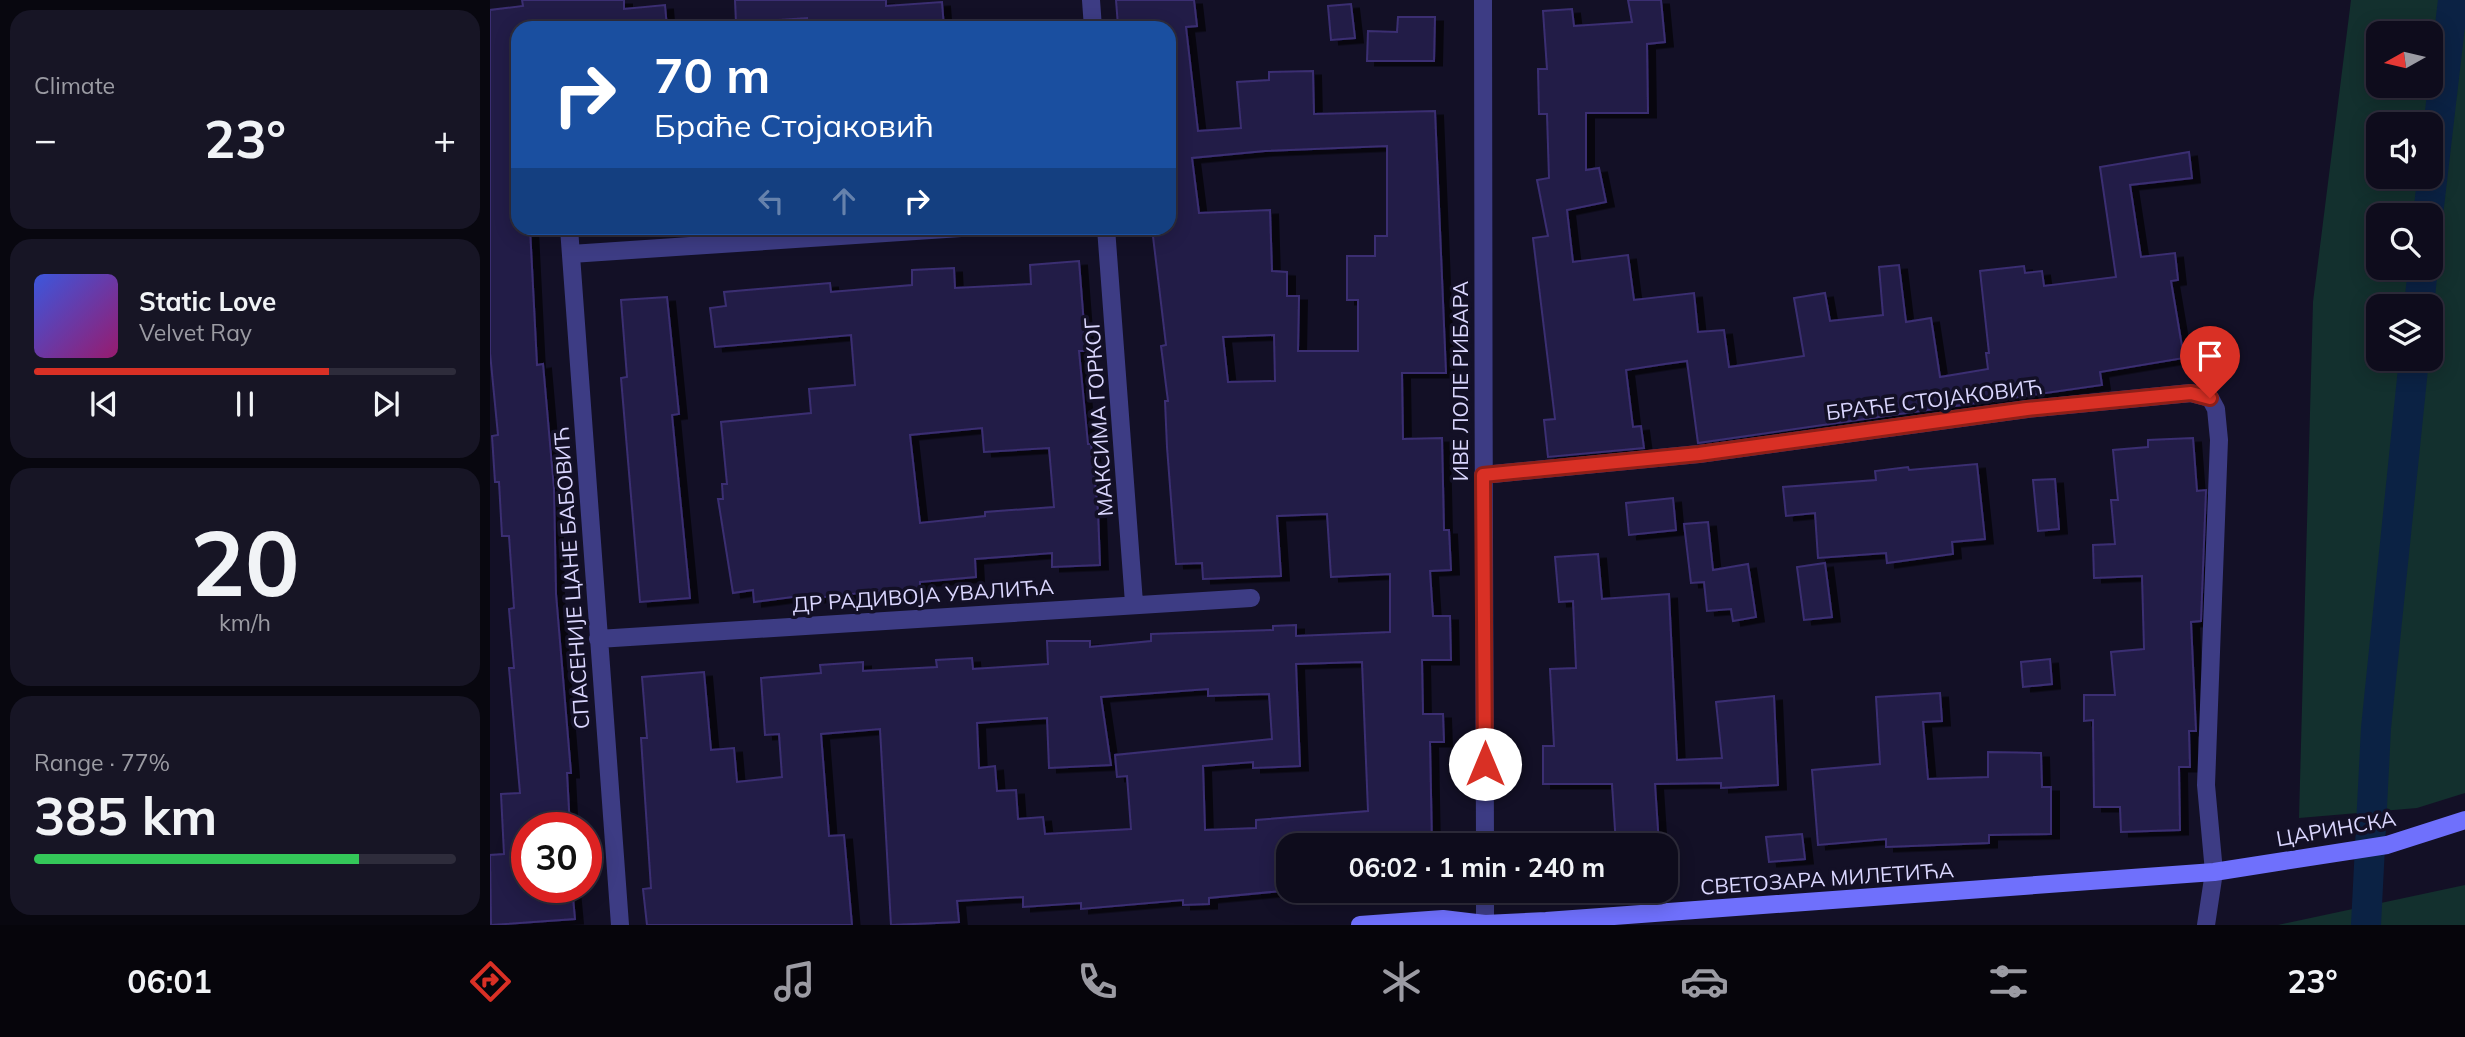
<!DOCTYPE html>
<html lang="en">
<head>
<meta charset="utf-8">
<style>
  body { margin:0; font-family:Mulish,sans-serif; background:#171525; color:#f1f3f6; height:100vh; display:flex; flex-direction:column; font-size:26px; white-space:nowrap }
  * { box-sizing:border-box; margin:0 }
  p { font-size:23px; color:#9b9ba3 }
  .icon { flex:none; width:38px; height:38px; fill:none; stroke:currentColor; stroke-width:2; stroke-linecap:round; stroke-linejoin:round }
  .map { position:relative; flex:1; overflow:hidden }
  .side { display:flex; flex-direction:column; gap:10px; padding:10px; background:#08070f; width:490px }
  .side>* { flex:none }
  .banner { position:absolute; left:21px; top:21px; width:665px; height:214px; border-radius:21px; box-shadow:0 4px 18px #0003,0 0 0 2px #2e2c3b; background:#1a4fa0; color:#fff; overflow:hidden }
  .needle { width:46px; rotate:262deg }
  .buttons { position:absolute; left:1876px; top:21px; display:grid; gap:14px }
  .buttons a { display:grid; place-items:center; width:77px; height:77px; border-radius:14px; background:#0e0c1c; box-shadow:0 4px 18px #0003,0 0 0 2px #2e2c3b; font-size:35px }
  .speed { position:absolute; left:21px; top:812px; display:flex; gap:14px; font-size:35px; font-weight:700; text-align:center }
  .speed>* { display:grid; place-content:center; width:91px; height:91px; border-radius:50%; background:#0e0c1c; box-shadow:0 4px 18px #0003,0 0 0 2px #2e2c3b; line-height:1 }
  .speed .limit { border:10px solid #d22; background:#fff; color:#111 }
  .pin { position:absolute; display:grid; place-items:center; width:60px; height:60px; color:#fff; margin:-72px -30px; border-radius:50% 50% 50% 0; rotate:-45deg; box-shadow:0 0 7px #0007 }
  .pin .icon { rotate:45deg }
  .me { position:absolute; width:77px; margin:-38px; rotate:0deg; stroke-linejoin:round; filter:drop-shadow(0 0 5px #0008) }
  .turn { display:flex; align-items:center; gap:24px; height:147px; padding:0 28px; font-size:32px }
  .turn .icon { width:91px; height:91px; stroke-width:2.5 }
  .turn b { display:block; font-size:49px; line-height:60px }
  .lanes { display:flex; align-items:center; height:66px; padding:0 28px; background:#0003; justify-content:center; gap:35px; direction:ltr }
  .lanes .off { opacity:.35 }
  .big { font-size:52px; font-weight:700; line-height:1.1 }
  .side .tile { flex:1; display:flex; flex-direction:column; justify-content:center; gap:10px; min-width:0; padding:0 24px; border-radius:21px; background:#171525 }
  .side .dial { align-items:center; gap:0 }
  .dial b { font-size:91px; line-height:1 }
  .song { display:flex; align-items:center; gap:21px }
  .cover { width:84px; height:84px; border-radius:10px; background:linear-gradient(135deg,hsl(230 70% 55%),hsl(320 70% 35%)) }
  .played { height:7px; border-radius:4px; background:linear-gradient(90deg,#d93025 70%,#2e2c3b 70%) }
  .keys { display:flex; justify-content:space-around; direction:ltr }
  .heat { display:flex; justify-content:space-between; align-items:center; font-size:38px; direction:ltr }
  .charge { height:10px; border-radius:5px; background:linear-gradient(90deg,#34c759 77%,#2e2c3b 0) }
  .trip { position:absolute; left:786px; top:833px; width:402px; height:70px; border-radius:21px; background:#0e0c1c; box-shadow:0 4px 18px #0003,0 0 0 2px #2e2c3b; font-weight:700; line-height:70px; text-align:center }
  .tabs { display:flex; height:112px; justify-content:space-around; align-items:center; background:#06050b; color:#9b9ba3 }
  .tabs .icon { width:49px; height:49px }
  .tabs .active { color:#d93025 }
  .tabs b { font-size:32px; color:#f1f3f6 }
  main { display:flex; flex:1; min-height:0 }
  .map>svg:first-child { display:block }
  .green { fill:#13302e; fill-rule:evenodd }
  .lines { fill:none; stroke-linecap:round; stroke-linejoin:round }
  .canal { stroke:#0b2244; stroke-width:30 }
  .building { fill:#241c47; stroke:#3a2f72; stroke-width:2; fill-rule:evenodd; filter:url(#shadow) }
  .street { stroke:#3d3c84; stroke-width:18 }
  .secondary { stroke:#6f70fc; stroke-width:18 }
  .route-casing { stroke:#8d1f18; stroke-width:18 }
  .route { stroke:#d93025; stroke-width:12 }
  .labels { text-anchor:middle; dominant-baseline:central; stroke-width:7; stroke-linejoin:round; paint-order:stroke }
  .street-label { font-size:21px; fill:#dad6fe; stroke:#131026 }
</style>
</head>
<body>
<main>
<section class="side">
<div class="tile"><p>Climate</p>
<div class="heat"><a>−</a><b class="big">23°</b><a>+</a></div>
</div>
<div class="tile">
<div class="song"><i class="cover"></i><div><b>Static Love</b><p>Velvet Ray</p></div></div>
<div class="played"></div>
<div class="keys"><svg class="icon" aria-label="previous" viewBox="0 0 24 24"><path d="M18 5L8 12l10 7zM5 5v14"/></svg><svg class="icon" aria-label="pause" viewBox="0 0 24 24"><path d="M8 5v14M16 5v14"/></svg><svg class="icon" aria-label="next" viewBox="0 0 24 24"><path d="M6 5l10 7-10 7zM19 5v14"/></svg></div>
</div>
<div class="tile dial"><b>20</b><p>km/h</p></div>
<div class="tile"><p>Range · 77%</p><b class="big">385 km</b><div class="charge"></div></div>
</section>
<div class="map">
<svg width="1975" height="925" viewBox="0 0 1975 925">
  <defs>
    <filter id="shadow"><feDropShadow dx="8" dy="4.5" stdDeviation="0" flood-color="#0009"/></filter>
  </defs>
  <rect width="100%" height="100%" fill="#131026"/>
  <!-- green -->
  <path class="green" d="M 1861,0 L 1975,0 L 1975,793 L 1927,808 L 1809,818 L 1823,302 ZM 1888,33 L 1941,33 L 1941,86 L 1888,86 ZM 1888,124 L 1941,124 L 1941,177 L 1888,177 ZM 1888,215 L 1941,215 L 1941,268 L 1888,268 ZM 1888,306 L 1941,306 L 1941,359 L 1888,359 Z
    M 1975,885 L 1975,925 L 1788,925 Z"/>
  <g class="lines">
    <!-- canal -->
    <path class="canal" d="M 1938,215 L 1963,0
      M 1929,306 L 1933,268
      M 1876,925 L 1886,728 L 1924,359"/>
  </g>
  <!-- building -->
  <path class="building" d="M 32,0 L 134,0 L 134,9 L 175,5 L 177,28 L 28,28 L 28,50 L 24,50 L 28,228 L 40,228 L 47,365 L 53,364 L 64,489 L 66,594 L 81,773 L 77,773 L 80,828 L 37,828 L 37,887 L 82,887 L 85,919 L 1,925 L 0,855 L 14,854 L 11,794 L 30,793 L 19,668 L 24,668 L 19,609 L 24,608 L 19,536 L 12,536 L 9,482 L 5,482 L 2,436 L 8,435 L 0,353 L 0,10 L 33,6 Z
    M 245,0 L 396,0 L 396,6 L 452,2 L 454,28 L 317,28 L 317,18 L 246,23 Z
    M 626,0 L 704,0 L 707,26 L 696,27 L 708,131 L 751,128 L 747,82 L 779,80 L 779,72 L 823,71 L 824,114 L 945,111 L 956,373 L 912,373 L 913,439 L 952,438 L 954,530 L 959,530 L 961,570 L 940,571 L 943,616 L 960,616 L 961,660 L 932,660 L 933,714 L 953,714 L 954,742 L 940,742 L 942,845 L 798,845 L 798,876 L 790,877 L 791,891 L 719,898 L 719,904 L 693,905 L 693,900 L 591,909 L 591,903 L 533,907 L 533,897 L 467,901 L 469,922 L 401,925 L 390,729 L 331,734 L 339,836 L 354,835 L 362,925 L 157,925 L 153,889 L 161,888 L 151,738 L 157,738 L 152,677 L 214,672 L 221,750 L 244,748 L 247,782 L 292,777 L 289,734 L 275,735 L 271,678 L 331,673 L 330,665 L 373,662 L 373,671 L 447,667 L 446,660 L 482,658 L 483,669 L 558,664 L 557,641 L 600,641 L 600,647 L 661,641 L 661,634 L 783,630 L 783,626 L 806,625 L 806,636 L 900,632 L 900,574 L 841,577 L 837,514 L 787,516 L 791,576 L 713,579 L 712,563 L 686,564 L 677,447 L 675,401 L 678,401 L 671,346 L 676,345 L 662,228 L 679,228 L 679,28 L 666,28 L 665,24 L 628,26 ZM 897,146 L 897,236 L 885,236 L 885,256 L 857,256 L 857,300 L 868,300 L 868,351 L 808,351 L 809,296 L 797,296 L 797,272 L 782,271 L 780,210 L 709,213 L 702,158 L 775,151 ZM 784,335 L 785,381 L 738,382 L 733,337 ZM 872,662 L 878,811 L 766,820 L 766,828 L 715,830 L 713,766 L 763,762 L 763,768 L 810,766 L 806,664 ZM 718,689 L 718,696 L 779,694 L 782,739 L 625,755 L 627,777 L 637,776 L 641,829 L 555,834 L 553,817 L 528,819 L 526,790 L 507,791 L 505,766 L 489,768 L 487,723 L 557,718 L 559,768 L 621,765 L 611,697 Z
    M 1138,0 L 1171,0 L 1175,42 L 1157,44 L 1158,113 L 1096,113 L 1096,170 L 1109,168 L 1116,202 L 1077,210 L 1083,262 L 1138,255 L 1144,300 L 1204,293 L 1208,332 L 1234,330 L 1239,367 L 1314,356 L 1304,298 L 1335,293 L 1340,321 L 1393,315 L 1389,267 L 1409,265 L 1416,322 L 1441,318 L 1450,377 L 1498,369 L 1496,353 L 1499,353 L 1490,271 L 1534,266 L 1535,273 L 1552,271 L 1554,286 L 1626,277 L 1610,167 L 1699,152 L 1702,178 L 1640,185 L 1651,257 L 1685,253 L 1688,280 L 1681,281 L 1694,358 L 1610,372 L 1612,385 L 1208,443 L 1197,361 L 1175,364 L 1136,370 L 1143,427 L 1151,426 L 1154,448 L 1058,457 L 1054,420 L 1065,419 L 1043,238 L 1058,236 L 1047,180 L 1059,178 L 1057,114 L 1049,114 L 1048,69 L 1057,69 L 1053,11 L 1082,9 L 1084,26 L 1142,22 Z
    M 861,4 L 865,38 L 841,40 L 838,6 Z
    M 908,17 L 945,17 L 944,61 L 877,61 L 878,31 L 907,32 Z
    M 589,261 L 596,351 L 589,351 L 598,444 L 601,444 L 608,511 L 610,565 L 562,567 L 562,553 L 485,559 L 486,577 L 430,582 L 430,592 L 388,596 L 388,591 L 326,598 L 325,594 L 264,602 L 263,590 L 243,593 L 228,499 L 233,499 L 232,484 L 237,484 L 231,422 L 321,413 L 319,389 L 365,385 L 361,335 L 225,347 L 220,308 L 236,306 L 234,292 L 340,283 L 341,292 L 422,285 L 422,270 L 464,268 L 465,288 L 541,284 L 540,265 ZM 492,428 L 494,452 L 559,448 L 564,507 L 495,512 L 495,516 L 430,523 L 420,435 Z
    M 177,297 L 189,414 L 182,415 L 200,598 L 150,602 L 131,378 L 137,377 L 131,300 Z
    M 1703,438 L 1707,491 L 1716,490 L 1711,621 L 1701,622 L 1706,731 L 1699,731 L 1700,767 L 1689,767 L 1690,830 L 1631,832 L 1630,807 L 1604,807 L 1603,720 L 1594,721 L 1594,695 L 1625,695 L 1621,652 L 1654,649 L 1652,576 L 1604,578 L 1603,545 L 1625,544 L 1621,500 L 1628,500 L 1623,450 L 1658,447 L 1658,440 Z
    M 1487,464 L 1495,539 L 1462,542 L 1463,554 L 1397,563 L 1396,553 L 1328,558 L 1325,513 L 1296,516 L 1293,487 L 1386,480 L 1385,471 L 1418,467 L 1419,470 Z
    M 1565,479 L 1569,529 L 1548,531 L 1543,480 Z
    M 1183,498 L 1186,530 L 1139,535 L 1136,503 Z
    M 1218,522 L 1223,570 L 1258,564 L 1266,617 L 1243,621 L 1241,609 L 1217,611 L 1214,582 L 1201,583 L 1194,524 Z
    M 1108,554 L 1112,599 L 1179,594 L 1187,760 L 1232,758 L 1226,702 L 1284,696 L 1288,785 L 1231,788 L 1231,783 L 1165,784 L 1169,845 L 1126,845 L 1122,784 L 1053,784 L 1053,746 L 1064,746 L 1060,669 L 1086,668 L 1083,601 L 1069,602 L 1065,557 Z
    M 1335,563 L 1342,617 L 1314,620 L 1307,567 Z
    M 1560,659 L 1562,684 L 1533,687 L 1531,662 Z
    M 1450,693 L 1452,721 L 1433,722 L 1438,779 L 1498,777 L 1498,752 L 1551,753 L 1552,787 L 1561,787 L 1561,834 L 1499,835 L 1499,843 L 1396,847 L 1396,839 L 1328,845 L 1322,770 L 1390,764 L 1386,697 Z
    M 1312,834 L 1315,859 L 1279,862 L 1276,837 Z"/>
  <g class="lines">
    <!-- street -->
    <path class="street" d="M 601,0 L 603,28
      M 993,0 C 992,282 995,563 995,845
      M 79,228 L 130,925
      M 616,228 L 644,603
      M 81,254 L 471,228
      M 993,475 L 1209,454 L 1537,409 L 1701,393 L 1720,398 L 1726,409 L 1729,440 L 1716,785 L 1724,872 L 1716,925
      M 108,639 L 761,598
      M 995,925 L 995,891"/>
    <!-- secondary -->
    <path class="secondary" d="M 870,925 L 953,919 L 995,924 L 1056,921 L 1724,872 L 1897,845 L 1975,820"/>
  </g>
  <g class="lines">
    <!-- route casing -->
    <g class="route-casing">
      <path id="route" d="M 995,764 L 993,475 L 1209,454 L 1537,409 L 1701,393 L 1720,398"/>
    </g>
    <!-- route -->
    <use href="#route" class="route"/>
  </g>
  <g class="labels">
    <!-- street labels -->
    <g class="street-label">
      <text transform="translate(970 381) rotate(-90)">ИВЕ ЛОЛЕ РИБАРА</text>
      <text transform="translate(1444 399) rotate(-7)">БРАЋЕ СТОЈАКОВИЋ</text>
      <text transform="translate(608 417) rotate(-94)">МАКСИМА ГОРКОГ</text>
      <text transform="translate(81 578) rotate(-94)">СПАСЕНИЈЕ ЦАНЕ БАБОВИЋ</text>
      <text transform="translate(433 595) rotate(-4)">ДР РАДИВОЈА УВАЛИЋА</text>
      <text transform="translate(1846 828) rotate(-10)">ЦАРИНСКА</text>
      <text transform="translate(1337 878) rotate(-4)">СВЕТОЗАРА МИЛЕТИЋА</text>
    </g>
  </g>
</svg>
<div class="buttons">
<a><svg class="needle" viewBox="-14 -14 28 28"><path d="M0-13l5 13h-10z" fill="#e53935"/><path d="M0 13l5-13h-10z" fill="#9b9ba3"/></svg></a>
<a><svg class="icon" aria-label="sound" viewBox="0 0 24 24"><path d="M4 9h4l5-4v14l-5-4H4zM17 9q2 3 0 6"/></svg></a>
<a><svg class="icon" aria-label="search" viewBox="0 0 24 24"><circle cx="10" cy="10" r="6"/><path d="M15 15l6 6"/></svg></a>
<a><svg class="icon" aria-label="layers" viewBox="0 0 24 24"><path d="M12 4l9 5-9 5-9-5zM3 14l9 5 9-5"/></svg></a>
</div>
<div class="speed"><div class="limit">30</div></div>
<div class="pin" style="left:1720px;top:398px;background:#d93025"><svg class="icon" aria-label="arrive" viewBox="0 0 24 24"><path d="M6 21V4h12l-3 4 3 4H6"/></svg></div>
<svg class="me" style="left:995px;top:764px" viewBox="-20 -20 40 40"><circle r="19" fill="#fff"/><path d="M0-13L10 11 0 6-10 11z" fill="#d93025"/></svg>
<div class="trip">06:02 · 1 min · 240 m</div>
<div class="banner">
<div class="turn"><svg class="icon" aria-label="right" viewBox="0 0 24 24"><path d="M7 20v-9h11M14 6l5 5-5 5"/></svg><div><b>70 m</b>Браће Стојаковић</div></div>
<div class="lanes"><svg class="icon off" aria-label="left" viewBox="0 0 24 24"><path d="M17 20v-9H6M10 6l-5 5 5 5"/></svg><svg class="icon off" aria-label="ahead" viewBox="0 0 24 24"><path d="M12 20V5M6 11l6-6 6 6"/></svg><svg class="icon" aria-label="right" viewBox="0 0 24 24"><path d="M7 20v-9h11M14 6l5 5-5 5"/></svg></div>
</div>
</div>
</main>
<nav class="tabs">
<b>06:01</b>
<svg class="icon active" aria-label="directions" viewBox="0 0 24 24"><path d="M12 3l9 9-9 9-9-9zM9 14v-3h6M13 9l2 2-2 2"/></svg>
<svg class="icon" aria-label="music" viewBox="0 0 24 24"><path d="M9 18V5l10-2v13"/><circle cx="6" cy="18" r="3"/><circle cx="16" cy="16" r="3"/></svg>
<svg class="icon" aria-label="phone" viewBox="0 0 24 24"><path d="M5 4h4l2 5-3 2q2 4 5 5l2-3 5 2v4C11 20 4 13 5 4z"/></svg>
<svg class="icon" aria-label="climate" viewBox="0 0 24 24"><path d="M12 3v18M4 7l16 10M4 17L20 7"/></svg>
<svg class="icon" aria-label="car" viewBox="0 0 24 24"><path d="M5 17H2v-5l4-1 3-4h7l3 4 3 1v5h-3M9 17h6M6 11h13"/><circle cx="7" cy="17" r="2"/><circle cx="17" cy="17" r="2"/></svg>
<svg class="icon" aria-label="filters" viewBox="0 0 24 24"><path d="M4 7h16M4 17h16"/><circle cx="9" cy="7" r="2"/><circle cx="15" cy="17" r="2"/></svg>
<b>23°</b>
</nav>
</body>
</html>
